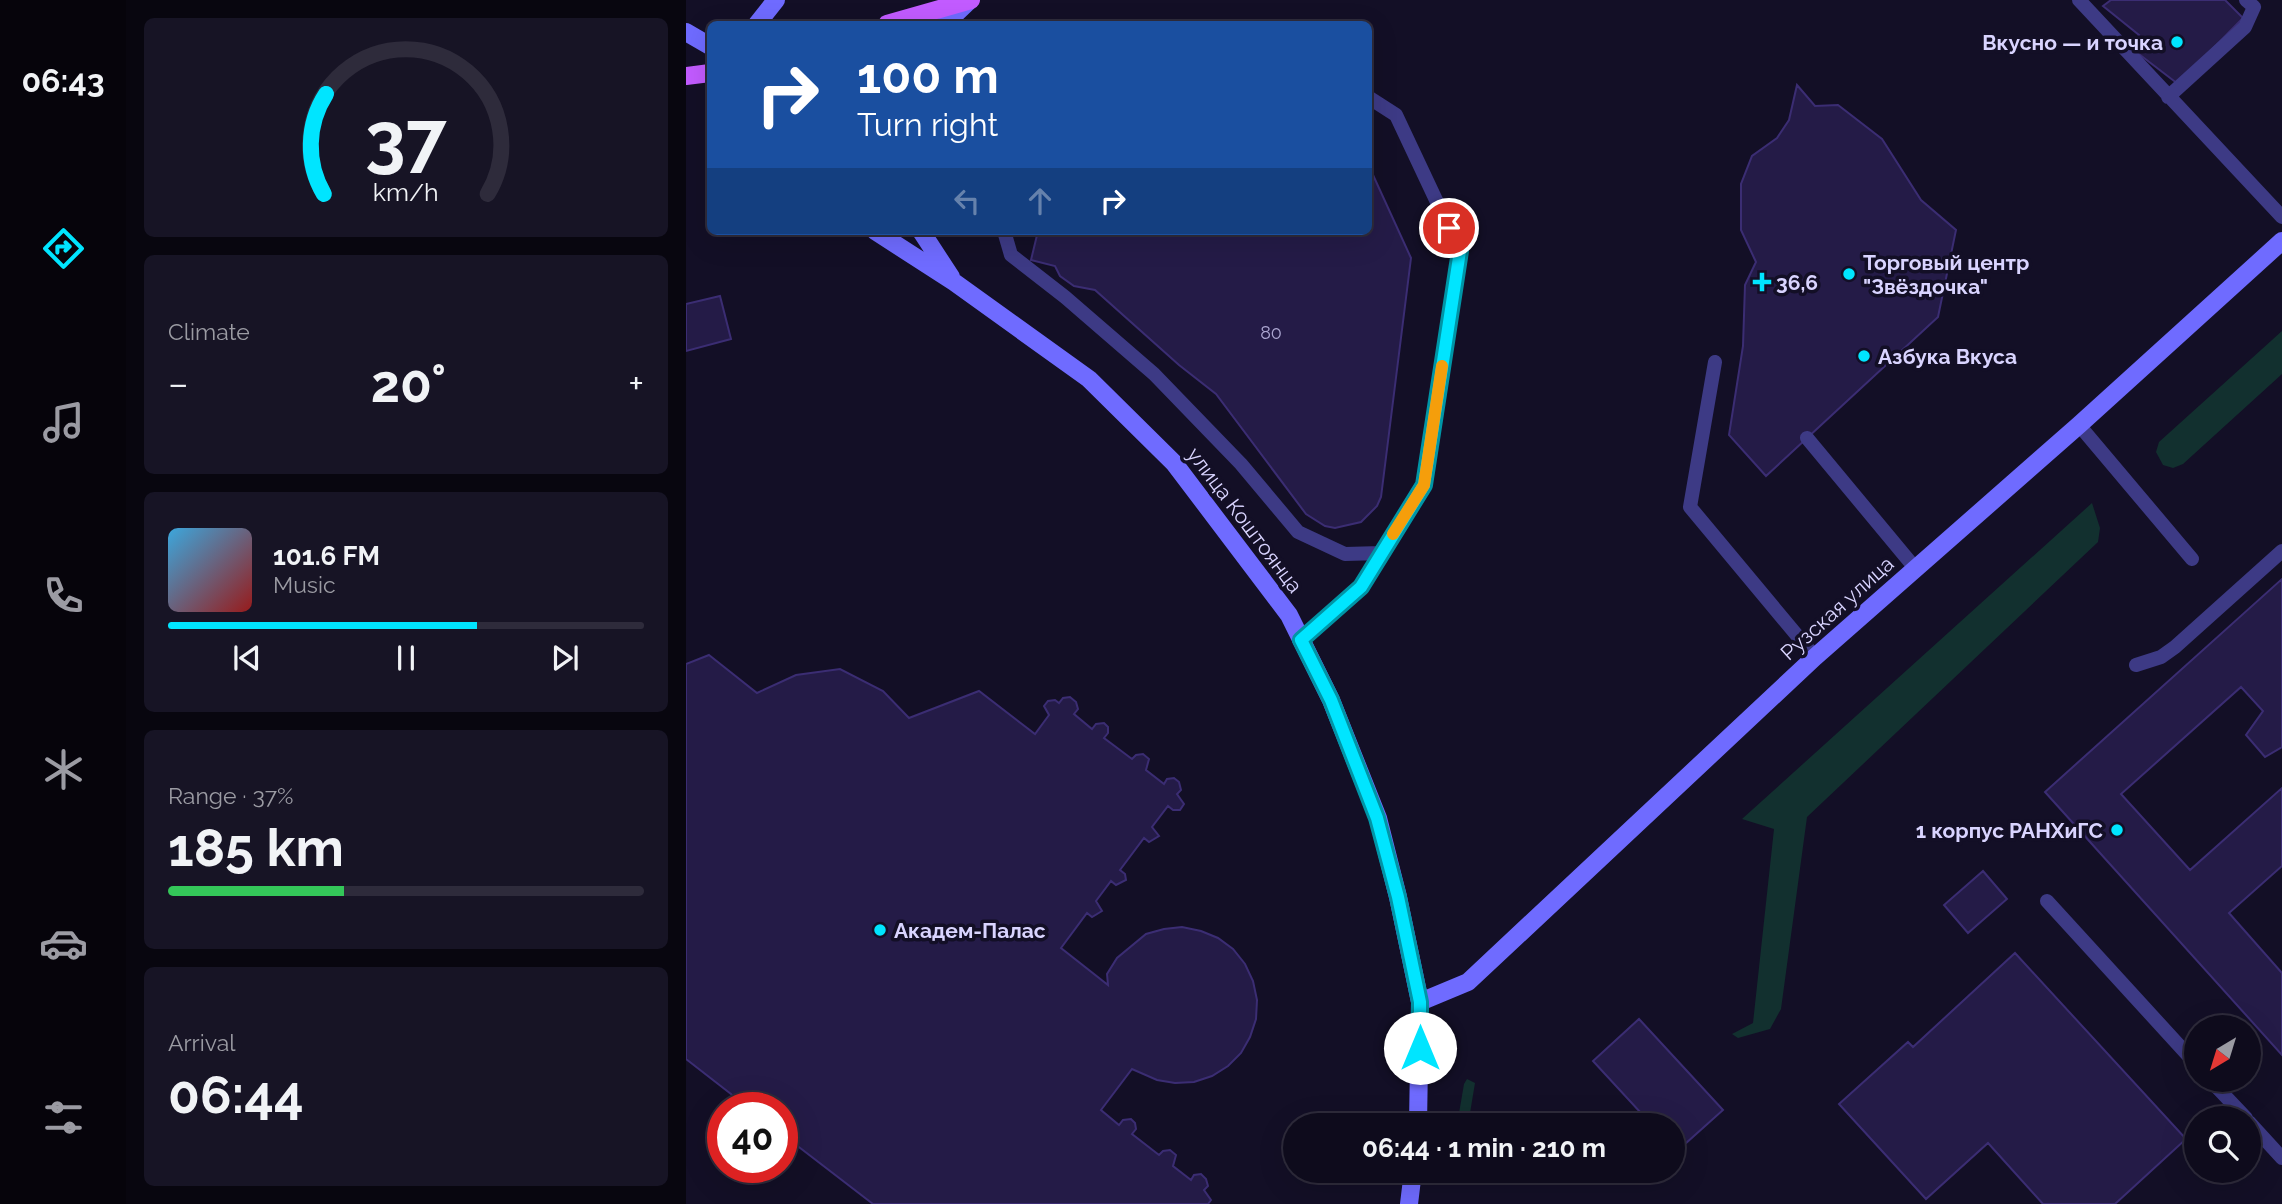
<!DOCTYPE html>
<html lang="en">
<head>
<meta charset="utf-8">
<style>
  body { margin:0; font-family:Raleway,sans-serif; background:#171425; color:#f1f3f6; height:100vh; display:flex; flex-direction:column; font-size:26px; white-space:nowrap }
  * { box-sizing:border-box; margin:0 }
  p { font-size:23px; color:#9b9ba3 }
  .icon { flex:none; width:38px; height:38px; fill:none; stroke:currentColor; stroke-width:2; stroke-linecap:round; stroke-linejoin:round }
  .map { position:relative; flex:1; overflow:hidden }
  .drawer { display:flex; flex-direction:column; gap:18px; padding:18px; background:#08060f; width:560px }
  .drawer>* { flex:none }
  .guide { position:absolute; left:21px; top:21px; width:665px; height:214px; border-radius:10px; box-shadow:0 7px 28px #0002,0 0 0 2px #2e2b3b; background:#1a4fa0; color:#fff; overflow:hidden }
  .needle { width:46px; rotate:218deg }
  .buttons { position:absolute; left:1498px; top:1015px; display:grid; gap:14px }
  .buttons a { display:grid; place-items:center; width:77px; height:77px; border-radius:50%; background:#0e0b1c; box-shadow:0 7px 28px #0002,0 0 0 2px #2e2b3b; font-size:35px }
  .speed { position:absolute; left:21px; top:1092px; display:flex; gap:14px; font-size:35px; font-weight:700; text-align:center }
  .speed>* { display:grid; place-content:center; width:91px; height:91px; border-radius:50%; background:#0e0b1c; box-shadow:0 7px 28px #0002,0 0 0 2px #2e2b3b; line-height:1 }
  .speed .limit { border:10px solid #d22; background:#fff; color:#111 }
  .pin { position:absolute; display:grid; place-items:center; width:60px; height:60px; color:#fff; margin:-30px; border:4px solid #fff; border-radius:50%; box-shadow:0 2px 7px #0007 }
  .me { position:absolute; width:77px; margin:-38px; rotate:0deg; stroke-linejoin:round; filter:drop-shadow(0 0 5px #0008) }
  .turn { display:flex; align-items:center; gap:24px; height:147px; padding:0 35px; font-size:32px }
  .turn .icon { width:91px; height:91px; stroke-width:2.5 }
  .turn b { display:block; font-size:49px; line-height:60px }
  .lanes { display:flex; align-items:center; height:66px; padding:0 35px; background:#0003; justify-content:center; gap:35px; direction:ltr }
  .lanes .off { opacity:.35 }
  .big { font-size:52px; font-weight:700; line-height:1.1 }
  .drawer .card { flex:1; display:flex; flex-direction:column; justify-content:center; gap:10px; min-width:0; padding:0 24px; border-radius:10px; background:#171425 }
  .drawer .dial { align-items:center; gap:0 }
  .dial svg { height:182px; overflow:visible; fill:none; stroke:#2e2b3b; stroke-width:7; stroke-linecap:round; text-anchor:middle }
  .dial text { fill:#f1f3f6; stroke:none }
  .song { display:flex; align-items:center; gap:21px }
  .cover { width:84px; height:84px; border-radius:10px; background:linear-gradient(135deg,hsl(200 70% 55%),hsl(0 70% 35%)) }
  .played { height:7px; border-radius:4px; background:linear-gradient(90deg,#00e5ff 65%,#2e2b3b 65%) }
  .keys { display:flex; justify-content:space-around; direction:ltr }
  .heat { display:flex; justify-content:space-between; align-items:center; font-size:38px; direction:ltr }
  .charge { height:10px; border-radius:5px; background:linear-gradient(90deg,#34c759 37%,#2e2b3b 0) }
  .trip { position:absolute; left:597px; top:1113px; width:402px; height:70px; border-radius:35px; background:#0e0b1c; box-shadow:0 7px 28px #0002,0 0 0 2px #2e2b3b; font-weight:700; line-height:70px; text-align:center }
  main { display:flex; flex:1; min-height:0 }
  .dock { display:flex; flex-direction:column; width:126px; justify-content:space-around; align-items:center; background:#06040b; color:#9b9ba3 }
  .dock .icon { width:49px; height:49px }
  .dock .current { color:#00e5ff }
  .dock b { font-size:32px; color:#f1f3f6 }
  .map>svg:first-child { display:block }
  .green { fill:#12302f }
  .building { fill:#241b47; stroke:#3b2d73; stroke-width:2 }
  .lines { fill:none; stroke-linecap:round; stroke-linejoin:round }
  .lane { stroke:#3d3a85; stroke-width:14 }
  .secondary { stroke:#6f6bff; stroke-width:18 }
  .primary { stroke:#c25bff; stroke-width:18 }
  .route-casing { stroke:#0095a6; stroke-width:18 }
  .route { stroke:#00e5ff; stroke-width:12 }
  .slow { stroke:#f59e0b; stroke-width:12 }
  .poi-dot { fill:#00e5ff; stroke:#130f26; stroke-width:2.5 }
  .labels { text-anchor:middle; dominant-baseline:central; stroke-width:7; stroke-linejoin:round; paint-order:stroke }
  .number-label { font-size:18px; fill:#aca6d1 }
  .poi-label { font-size:21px; font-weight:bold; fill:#d9d4ff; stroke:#130f26; text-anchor:start }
  .street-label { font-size:21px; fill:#d9d4ff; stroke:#130f26 }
</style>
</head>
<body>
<main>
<nav class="dock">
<b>06:43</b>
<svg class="icon current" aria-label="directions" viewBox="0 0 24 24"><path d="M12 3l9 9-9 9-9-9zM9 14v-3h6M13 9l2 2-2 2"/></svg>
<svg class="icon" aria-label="music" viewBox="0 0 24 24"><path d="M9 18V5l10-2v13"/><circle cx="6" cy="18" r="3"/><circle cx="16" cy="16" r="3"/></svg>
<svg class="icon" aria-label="phone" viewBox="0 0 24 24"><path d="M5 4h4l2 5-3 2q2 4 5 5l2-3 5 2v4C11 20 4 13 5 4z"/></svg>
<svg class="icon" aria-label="climate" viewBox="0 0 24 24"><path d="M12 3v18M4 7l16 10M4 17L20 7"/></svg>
<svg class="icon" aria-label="car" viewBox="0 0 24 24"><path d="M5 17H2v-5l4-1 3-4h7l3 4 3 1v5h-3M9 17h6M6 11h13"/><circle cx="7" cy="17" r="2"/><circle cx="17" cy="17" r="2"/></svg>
<svg class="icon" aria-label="filters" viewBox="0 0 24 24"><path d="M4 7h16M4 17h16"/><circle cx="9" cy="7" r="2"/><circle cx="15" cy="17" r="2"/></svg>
</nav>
<section class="drawer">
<div class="card dial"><svg viewBox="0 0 100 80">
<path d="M14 69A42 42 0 1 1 86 69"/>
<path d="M14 69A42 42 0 0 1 15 25" stroke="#00e5ff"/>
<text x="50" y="56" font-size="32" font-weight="700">37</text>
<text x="50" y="72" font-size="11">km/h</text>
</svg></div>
<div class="card"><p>Climate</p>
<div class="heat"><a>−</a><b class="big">20°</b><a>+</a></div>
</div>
<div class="card">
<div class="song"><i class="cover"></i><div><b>101.6 FM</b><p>Music</p></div></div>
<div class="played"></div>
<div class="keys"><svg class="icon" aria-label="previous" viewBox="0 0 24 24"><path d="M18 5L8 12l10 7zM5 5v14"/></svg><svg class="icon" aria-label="pause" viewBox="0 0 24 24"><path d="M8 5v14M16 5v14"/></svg><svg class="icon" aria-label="next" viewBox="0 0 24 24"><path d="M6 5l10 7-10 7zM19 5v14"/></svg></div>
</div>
<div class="card"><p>Range · 37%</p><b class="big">185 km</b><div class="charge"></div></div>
<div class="card"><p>Arrival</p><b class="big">06:44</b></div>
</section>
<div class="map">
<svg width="1596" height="1204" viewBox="0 0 1596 1204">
  <rect width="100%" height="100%" fill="#130f26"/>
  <!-- green -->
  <path class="green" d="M 1596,331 L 1596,374 L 1497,464 L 1487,468 L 1477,465 L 1470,452 L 1473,442 Z
    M 1406,503 L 1414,528 L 1412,542 L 1121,817 L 1095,1009 L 1084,1029 L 1052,1038 L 1046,1034 L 1067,1023 L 1088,829 L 1056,819 Z
    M 781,1079 L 789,1083 L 782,1125 L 771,1125 L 778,1084 Z"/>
  <!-- building -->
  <path class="building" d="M 1425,0 L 1539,0 L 1557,18 L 1492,84 L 1445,48 L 1453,35 L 1417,6 Z
    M 1111,85 L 1129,106 L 1152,105 L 1196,139 L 1235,200 L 1270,230 L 1252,317 L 1080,476 L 1043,435 L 1057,346 L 1059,285 L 1070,262 L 1055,230 L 1055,184 L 1066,156 L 1091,138 L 1103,120 Z
    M 682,164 L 725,258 L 695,497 L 691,506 L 675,522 L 649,528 L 639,526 L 620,514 L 530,394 L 493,365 L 409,290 L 388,286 L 374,276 L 369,266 L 345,260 L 352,231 L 682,231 Z
    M 34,296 L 45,339 L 0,351 L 0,304 Z
    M 1596,579 L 1596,747 L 1579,757 L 1560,735 L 1577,711 L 1555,687 L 1435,794 L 1504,870 L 1596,788 L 1596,866 L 1543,913 L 1596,973 L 1596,1055 L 1359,792 Z
    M 23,655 L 71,693 L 110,675 L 154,669 L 197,691 L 223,718 L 293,691 L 349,734 L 363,715 L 358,706 L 362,701 L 369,700 L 373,703 L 377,698 L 384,697 L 390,702 L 392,709 L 388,714 L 406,729 L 410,724 L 418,723 L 422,727 L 422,733 L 418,738 L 446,759 L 450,755 L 457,754 L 463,759 L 460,770 L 478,784 L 481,779 L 488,778 L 493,782 L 495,790 L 491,794 L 498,804 L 494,810 L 487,810 L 482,806 L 466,827 L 473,836 L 463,842 L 458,838 L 434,870 L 439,874 L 440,880 L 430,885 L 425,881 L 410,901 L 416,911 L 406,917 L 401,913 L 375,948 L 422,985 L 421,974 L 431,958 L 460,934 L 478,929 L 496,927 L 515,931 L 532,938 L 547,949 L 559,964 L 567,981 L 571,1000 L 570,1019 L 564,1037 L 555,1053 L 542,1066 L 526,1076 L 508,1082 L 489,1083 L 471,1080 L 446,1069 L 415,1110 L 433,1125 L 437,1120 L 445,1119 L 449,1123 L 450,1129 L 446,1134 L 473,1155 L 477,1151 L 484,1150 L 490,1155 L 487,1166 L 505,1180 L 508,1175 L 515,1174 L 520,1179 L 522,1186 L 518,1190 L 525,1200 L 522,1204 L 187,1204 L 96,1134 L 96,1108 L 63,1108 L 0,1059 L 0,664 Z
    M 1297,871 L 1321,899 L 1282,933 L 1258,905 Z
    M 1329,953 L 1500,1139 L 1429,1204 L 1357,1204 L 1302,1143 L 1240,1199 L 1153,1104 L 1222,1042 L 1227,1047 Z
    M 953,1019 L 1037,1110 L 990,1152 L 987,1149 L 987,1125 L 966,1125 L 907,1061 Z"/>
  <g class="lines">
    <!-- lane -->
    <path class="lane" d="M 1393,0 L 1596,217
      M 1482,97 L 1559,27 L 1568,7 L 1560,0
      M 318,231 L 325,255 L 379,297 L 468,374 L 555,464 L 612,532 L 659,554 L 695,553
      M 1029,362 L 1004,507 L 1129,657
      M 1393,425 L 1506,559
      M 1121,438 L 1229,568
      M 615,640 L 675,587 L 738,485 L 774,251 L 710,115 L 682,97
      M 1450,665 L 1475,657 L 1489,647 L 1596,551
      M 1361,901 L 1510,1064
      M 1524,1080 L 1560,1118
      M 1563,1122 L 1596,1158"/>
    <!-- secondary -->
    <path class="secondary" d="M 71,24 L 90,0
      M 259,24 L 284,0
      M 0,32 L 24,46
      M 189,231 L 268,282 L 403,379 L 488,463 L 603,615 L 645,700 L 692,818 L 712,897 L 734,1002 L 732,1125
      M 235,231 L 265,277
      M 734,1002 L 782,982 L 1129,657 L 1393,425 L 1596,241
      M 723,1204 L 727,1171"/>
    <!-- primary -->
    <path class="primary" d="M 201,24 L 285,0
      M 0,76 L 24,73"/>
  </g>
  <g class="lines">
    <!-- route casing -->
    <g class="route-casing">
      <path id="route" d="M 734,1048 L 734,1002 L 712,897 L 691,818 L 645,700 L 615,640 L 675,587 L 738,485 L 774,251 L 763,228"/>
    </g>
    <!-- route -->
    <use href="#route" class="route"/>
    <!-- slow -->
    <path class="slow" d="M 707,534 L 738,485 L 756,366"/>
  </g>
  <!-- markers -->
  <g class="poi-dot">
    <circle cx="1491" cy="42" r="7"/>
    <circle cx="1163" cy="274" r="7"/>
    <path d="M1072.5 271.5h7v7h7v7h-7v7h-7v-7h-7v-7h7z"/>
    <circle cx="1178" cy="356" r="7"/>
    <circle cx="1431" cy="830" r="7"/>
    <circle cx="194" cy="930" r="7"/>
  </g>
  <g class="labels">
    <!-- number labels -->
    <g class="number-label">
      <text x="585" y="332">80</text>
    </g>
    <!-- poi labels -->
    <g class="poi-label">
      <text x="1477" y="42" text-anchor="end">Вкусно — и точка</text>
      <text x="1177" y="262">Торговый центр<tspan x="1177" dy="24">"Звёздочка"</tspan></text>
      <text x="1090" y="282">36,6</text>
      <text x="1192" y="356">Азбука Вкуса</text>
      <text x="1417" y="830" text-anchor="end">1 корпус РАНХиГС</text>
      <text x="208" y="930">Академ-Палас</text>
    </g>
    <!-- street labels -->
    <g class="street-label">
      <text transform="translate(559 520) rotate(53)">улица Коштоянца</text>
      <text transform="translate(1151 608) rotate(-42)">Рузская улица</text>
    </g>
  </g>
</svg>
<div class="buttons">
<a><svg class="needle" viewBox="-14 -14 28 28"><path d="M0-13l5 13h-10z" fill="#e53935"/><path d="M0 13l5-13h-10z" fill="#9b9ba3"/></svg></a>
<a><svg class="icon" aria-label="search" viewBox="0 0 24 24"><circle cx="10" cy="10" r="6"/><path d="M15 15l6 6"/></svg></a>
</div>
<div class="speed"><div class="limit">40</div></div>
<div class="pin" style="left:763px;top:228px;background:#d93025"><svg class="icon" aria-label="arrive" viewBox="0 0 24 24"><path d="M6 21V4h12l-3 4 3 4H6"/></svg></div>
<svg class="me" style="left:734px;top:1048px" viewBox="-20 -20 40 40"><circle r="19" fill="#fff"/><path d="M0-13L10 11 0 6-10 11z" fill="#00e5ff"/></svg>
<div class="trip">06:44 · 1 min · 210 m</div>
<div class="guide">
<div class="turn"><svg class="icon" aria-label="right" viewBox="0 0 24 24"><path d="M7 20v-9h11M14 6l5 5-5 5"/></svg><div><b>100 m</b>Turn right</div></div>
<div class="lanes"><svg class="icon off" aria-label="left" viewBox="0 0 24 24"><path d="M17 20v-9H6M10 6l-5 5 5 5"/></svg><svg class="icon off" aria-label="ahead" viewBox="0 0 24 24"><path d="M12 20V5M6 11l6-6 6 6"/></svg><svg class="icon" aria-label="right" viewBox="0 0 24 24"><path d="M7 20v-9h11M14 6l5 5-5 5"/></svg></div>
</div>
</div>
</main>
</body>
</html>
